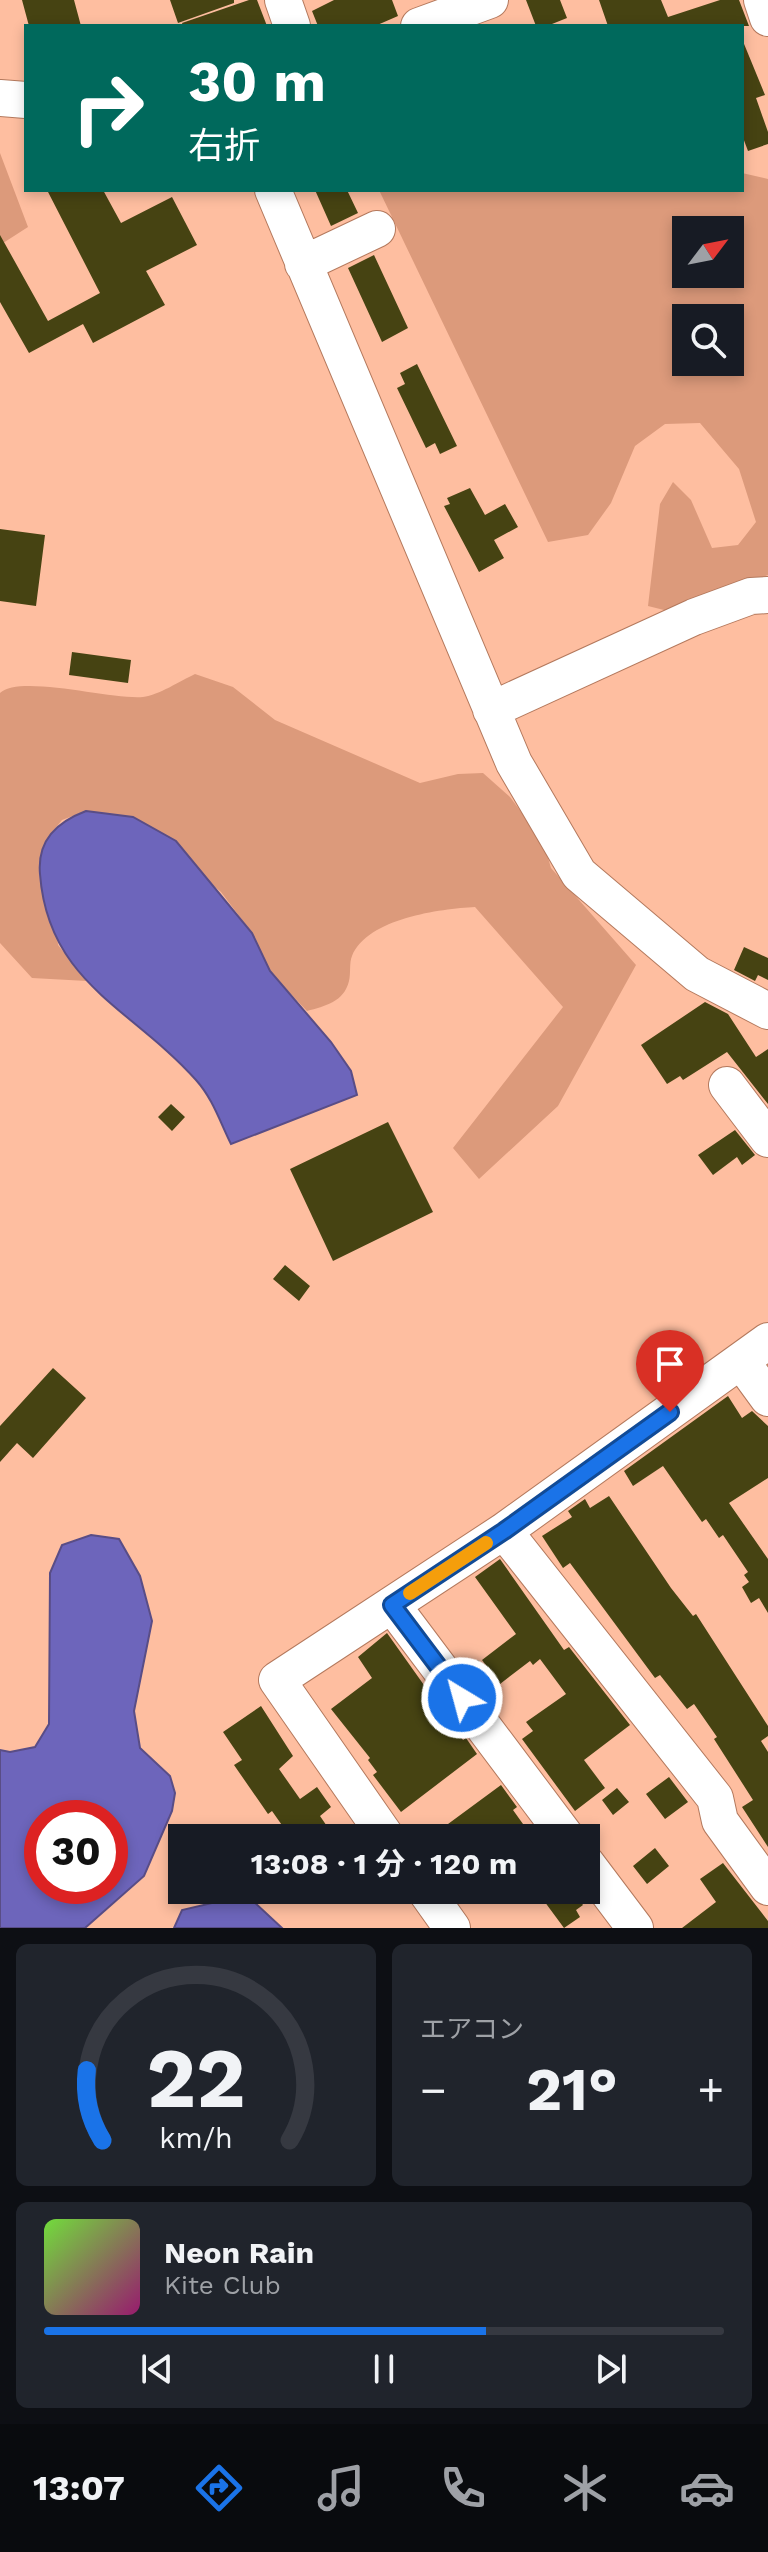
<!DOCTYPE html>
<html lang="ja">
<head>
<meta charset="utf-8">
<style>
  body { margin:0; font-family:"Work Sans","Noto Sans JP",sans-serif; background:#20242c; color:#f1f3f6; height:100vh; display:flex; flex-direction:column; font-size:30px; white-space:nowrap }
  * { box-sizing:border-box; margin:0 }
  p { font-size:26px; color:#9ea1a6 }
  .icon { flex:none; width:44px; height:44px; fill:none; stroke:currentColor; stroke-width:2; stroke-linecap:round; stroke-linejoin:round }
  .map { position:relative; height:1928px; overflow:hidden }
  .side { display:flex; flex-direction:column; gap:16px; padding:16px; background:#0d0f14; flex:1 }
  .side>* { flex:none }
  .guide { position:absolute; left:24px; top:24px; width:720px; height:168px; border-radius:0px; box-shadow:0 4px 12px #0003; background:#00695c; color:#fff; overflow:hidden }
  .needle { width:52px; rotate:58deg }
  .buttons { position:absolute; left:672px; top:216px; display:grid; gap:16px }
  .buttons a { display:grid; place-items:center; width:72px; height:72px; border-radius:0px; background:#171b24; box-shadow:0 4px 12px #0003; font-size:40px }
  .speed { position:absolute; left:24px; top:1800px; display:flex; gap:16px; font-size:40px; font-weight:700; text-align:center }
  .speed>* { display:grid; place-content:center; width:104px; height:104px; border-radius:50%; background:#171b24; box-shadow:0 4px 12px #0003; line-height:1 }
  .speed .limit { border:12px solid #d22; background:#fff; color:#111 }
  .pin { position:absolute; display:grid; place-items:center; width:68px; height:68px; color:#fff; margin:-82px -34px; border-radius:50% 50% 50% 0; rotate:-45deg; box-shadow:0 0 8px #0007 }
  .pin .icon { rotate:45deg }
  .me { position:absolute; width:88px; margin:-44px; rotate:323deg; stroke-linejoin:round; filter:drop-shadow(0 0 6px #0008) }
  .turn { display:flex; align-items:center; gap:28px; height:168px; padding:0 32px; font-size:36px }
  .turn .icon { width:104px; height:104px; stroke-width:2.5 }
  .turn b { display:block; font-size:56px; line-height:68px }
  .big { font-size:60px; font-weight:700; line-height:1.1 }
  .side .widget { flex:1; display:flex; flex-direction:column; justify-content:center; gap:12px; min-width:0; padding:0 28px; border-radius:12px; background:#20242c }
  .side .dial { align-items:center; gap:0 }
  .dial svg { height:208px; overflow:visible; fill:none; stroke:#363941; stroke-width:7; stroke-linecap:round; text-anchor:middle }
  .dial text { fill:#f1f3f6; stroke:none }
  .song { display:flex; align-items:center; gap:24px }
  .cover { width:96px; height:96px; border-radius:12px; background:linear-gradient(135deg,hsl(100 70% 55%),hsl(320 70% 35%)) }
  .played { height:8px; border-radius:4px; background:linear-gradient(90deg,#1a73e8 65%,#363941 65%) }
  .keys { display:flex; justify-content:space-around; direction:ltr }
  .heat { display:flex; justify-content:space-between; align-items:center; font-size:44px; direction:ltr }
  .side .tiles { flex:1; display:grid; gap:16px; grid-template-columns:1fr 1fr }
  .widget:last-child { grid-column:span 2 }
  .trip { position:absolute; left:168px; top:1824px; width:432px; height:80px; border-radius:0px; background:#171b24; box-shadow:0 4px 12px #0003; font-weight:700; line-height:80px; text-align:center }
  .tab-bar { display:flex; height:128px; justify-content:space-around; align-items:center; background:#090b0e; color:#9ea1a6 }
  .tab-bar .icon { width:56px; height:56px }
  .tab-bar .on { color:#1a73e8 }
  .tab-bar b { font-size:36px; color:#f1f3f6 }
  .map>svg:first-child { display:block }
  .green { fill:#dc9a7b; fill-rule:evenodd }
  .water { fill:#6d65bb; stroke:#594d86; stroke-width:2; fill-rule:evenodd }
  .building { fill:#464312 }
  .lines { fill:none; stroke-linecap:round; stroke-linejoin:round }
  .minor-casing { stroke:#b4795d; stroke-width:38 }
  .minor { stroke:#fff; stroke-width:36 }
  .route-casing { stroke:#114b97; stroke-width:20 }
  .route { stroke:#1a73e8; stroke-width:14 }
  .slow { stroke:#f59e0b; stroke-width:14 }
</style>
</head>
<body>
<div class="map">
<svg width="768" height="1928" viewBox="0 0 768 1928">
  <rect width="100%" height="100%" fill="#febea0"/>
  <!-- green -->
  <path class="green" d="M 0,153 L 28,227 L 0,245 Z
    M 742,173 L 768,179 L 768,575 L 672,612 L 648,606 L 660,504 L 673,482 L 691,500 L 712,548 L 738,545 L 756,522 L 739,469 L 700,423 L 665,424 L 635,446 L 611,503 L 588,535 L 548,542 L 379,190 L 742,190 ZM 686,230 L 730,230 L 730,274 L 686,274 ZM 686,318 L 730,318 L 730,362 L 686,362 Z
    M 195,674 L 233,687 L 275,720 L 420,783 L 458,774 L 483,773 L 510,797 L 543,841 L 551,868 L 636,965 L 558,1106 L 479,1179 L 453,1148 L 563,1007 L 475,907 C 440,909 368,918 352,956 C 349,963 351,973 349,981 C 344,1002 325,1006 307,1011 L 269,971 L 252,933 L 221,892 L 133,817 L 86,811 L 62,820 L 49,836 L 58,945 L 87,981 L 32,978 L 0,943 L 0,693 C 20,674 112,700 143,697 C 159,695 180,681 195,674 Z"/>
  <!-- water -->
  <path class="water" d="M 86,811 L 133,817 L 176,841 L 252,933 L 270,971 L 331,1042 L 351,1071 L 357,1095 L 231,1144 C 220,1122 213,1099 196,1080 C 132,1008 48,983 40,874 C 37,840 57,822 86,811 Z
    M 91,1535 L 119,1539 L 140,1576 L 152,1621 L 134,1711 L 140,1748 L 170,1776 L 175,1793 L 172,1811 L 144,1876 L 85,1928 L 0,1928 L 0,1750 L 10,1752 L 35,1747 L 49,1724 L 50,1573 L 62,1545 ZM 42,1818 L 110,1818 L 110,1886 L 42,1886 Z
    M 229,1899 L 254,1902 L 282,1928 L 174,1928 L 182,1910 Z"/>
  <!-- building -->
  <path class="building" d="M 22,0 L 74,0 L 81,26 L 29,26 Z
    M 170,0 L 234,0 L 234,3 L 178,23 Z
    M 249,0 L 257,0 L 267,26 L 183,26 L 182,23 Z
    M 334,0 L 392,0 L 398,16 L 375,26 L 318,26 L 312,11 Z
    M 526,0 L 560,0 L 567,18 L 547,26 L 536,26 Z
    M 599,0 L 661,0 L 668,17 L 720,0 L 739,0 L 749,26 L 608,26 Z
    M 742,39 L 765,95 L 756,98 L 768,132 L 768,144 L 748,151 L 742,135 Z
    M 47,190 L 103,190 L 121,223 L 172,197 L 197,245 L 146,271 L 165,305 L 93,343 L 83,324 L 29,353 L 0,302 L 0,235 L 48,321 L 100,293 Z
    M 315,190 L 347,190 L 358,213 L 331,226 Z
    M 374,255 L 408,328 L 382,342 L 348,268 Z
    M 417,364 L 457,446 L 440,454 L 435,443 L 426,448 L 397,388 L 405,384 L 400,373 Z
    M 470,488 L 485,515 L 505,504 L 518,527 L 494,540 L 504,558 L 479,572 L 444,506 L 450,504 L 447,498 Z
    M 0,529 L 45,535 L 36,606 L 0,601 Z
    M 72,652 L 131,660 L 128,683 L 69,675 Z
    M 744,947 L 768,958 L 768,980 L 758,975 L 755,981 L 734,970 Z
    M 705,1002 L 728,1014 L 756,1057 L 768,1049 L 768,1104 L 727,1052 L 683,1080 L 680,1076 L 667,1084 L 641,1045 Z
    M 171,1104 L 185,1117 L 172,1131 L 158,1117 Z
    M 388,1122 L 433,1212 L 333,1261 L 290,1169 Z
    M 735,1130 L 755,1155 L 742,1165 L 737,1157 L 713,1175 L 698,1155 Z
    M 285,1265 L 310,1286 L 299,1301 L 273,1279 Z
    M 53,1368 L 86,1398 L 33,1458 L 17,1443 L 0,1462 L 0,1426 Z
    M 728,1396 L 742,1418 L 752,1411 L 768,1426 L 768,1478 L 729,1503 L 768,1559 L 768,1613 L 759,1598 L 751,1603 L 742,1587 L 749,1582 L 744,1575 L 748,1572 L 723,1535 L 719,1538 L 706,1519 L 702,1522 L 663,1466 L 633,1486 L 624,1471 Z
    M 609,1496 L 671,1588 L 693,1616 L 696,1614 L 768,1726 L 768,1736 L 761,1741 L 768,1752 L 768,1847 L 742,1807 L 753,1800 L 714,1739 L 717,1737 L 694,1704 L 687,1709 L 660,1675 L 655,1678 L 570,1563 L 563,1568 L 542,1536 L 572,1517 L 568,1511 L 585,1499 L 590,1508 Z
    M 500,1559 L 564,1650 L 569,1647 L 630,1725 L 584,1760 L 605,1788 L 575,1811 L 522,1739 L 533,1731 L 526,1722 L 566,1694 L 540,1659 L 533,1665 L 530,1661 L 500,1684 L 482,1660 L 516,1634 L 475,1577 Z
    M 387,1633 L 463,1740 L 466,1738 L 477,1754 L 401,1812 L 373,1775 L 377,1772 L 368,1760 L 370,1758 L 331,1709 L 372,1678 L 358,1657 Z
    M 478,1660 L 489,1675 L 477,1684 L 466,1669 Z
    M 261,1706 L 293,1756 L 279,1769 L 300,1799 L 317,1787 L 331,1807 L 320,1816 L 335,1838 L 291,1838 L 272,1811 L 268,1814 L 234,1765 L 242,1760 L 223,1732 Z
    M 669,1777 L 688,1802 L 665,1819 L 646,1794 Z
    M 501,1785 L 517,1807 L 513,1810 L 533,1838 L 429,1838 Z
    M 617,1788 L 629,1802 L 613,1815 L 602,1800 Z
    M 655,1848 L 669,1866 L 647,1884 L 633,1866 Z
    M 723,1863 L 768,1921 L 768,1928 L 682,1928 L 716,1902 L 700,1879 Z
    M 536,1890 L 572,1890 L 583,1905 L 576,1910 L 580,1917 L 564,1928 Z"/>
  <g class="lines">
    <!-- minor casing -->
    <g class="minor-casing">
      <path id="minor" d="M 283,0 L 292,26
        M 762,0 L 768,18
        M 419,26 L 490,0
        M 0,98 L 26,100
        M 273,190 L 514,763 L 579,874 L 697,974 L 768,1011
        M 303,264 L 377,229
        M 491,710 L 694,617 L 751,596 L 768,595
        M 727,1085 L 768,1139
        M 741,1361 L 768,1398
        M 504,1531 L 715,1798 L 720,1821 L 768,1887
        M 392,1605 L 567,1838
        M 387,1838 L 277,1680 L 504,1531 L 768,1341
        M 586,1863 L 635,1928
        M 425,1890 L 452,1928"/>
    </g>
    <!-- minor -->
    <use href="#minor" class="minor"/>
  </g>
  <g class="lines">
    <!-- route casing -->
    <g class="route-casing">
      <path id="route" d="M 462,1698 L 392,1605 L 504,1531 L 670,1412"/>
    </g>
    <!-- route -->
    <use href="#route" class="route"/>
    <!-- slow -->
    <path class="slow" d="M 410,1593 L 486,1543"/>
  </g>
</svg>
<div class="buttons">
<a><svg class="needle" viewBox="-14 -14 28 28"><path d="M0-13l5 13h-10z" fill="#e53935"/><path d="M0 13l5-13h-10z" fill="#9ea1a6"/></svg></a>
<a><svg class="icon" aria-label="search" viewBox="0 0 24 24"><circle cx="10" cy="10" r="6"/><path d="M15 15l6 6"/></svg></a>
</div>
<div class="speed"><div class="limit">30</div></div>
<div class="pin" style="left:670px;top:1412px;background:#d93025"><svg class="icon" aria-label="arrive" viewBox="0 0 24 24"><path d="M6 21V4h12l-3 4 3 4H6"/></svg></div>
<svg class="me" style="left:462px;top:1698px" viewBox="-20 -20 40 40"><circle r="17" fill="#1a73e8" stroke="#fff" stroke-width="3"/><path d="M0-11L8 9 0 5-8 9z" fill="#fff"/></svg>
<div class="trip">13:08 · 1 分 · 120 m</div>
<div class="guide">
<div class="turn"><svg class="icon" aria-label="right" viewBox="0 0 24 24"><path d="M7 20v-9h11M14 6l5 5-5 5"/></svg><div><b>30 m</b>右折</div></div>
</div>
</div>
<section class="side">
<div class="tiles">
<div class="widget dial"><svg viewBox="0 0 100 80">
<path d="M14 69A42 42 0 1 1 86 69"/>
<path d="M14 69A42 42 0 0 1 8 42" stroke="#1a73e8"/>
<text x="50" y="56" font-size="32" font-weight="700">22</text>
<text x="50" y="72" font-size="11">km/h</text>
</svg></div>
<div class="widget"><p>エアコン</p>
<div class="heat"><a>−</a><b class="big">21°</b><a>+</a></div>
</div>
<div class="widget">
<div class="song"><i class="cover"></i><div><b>Neon Rain</b><p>Kite Club</p></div></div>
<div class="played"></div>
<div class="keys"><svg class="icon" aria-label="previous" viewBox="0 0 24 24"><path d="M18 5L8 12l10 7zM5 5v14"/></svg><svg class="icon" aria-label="pause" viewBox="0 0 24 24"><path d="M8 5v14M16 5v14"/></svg><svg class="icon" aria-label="next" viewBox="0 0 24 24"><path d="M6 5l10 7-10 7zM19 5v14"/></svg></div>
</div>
</div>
</section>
<nav class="tab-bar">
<b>13:07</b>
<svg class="icon on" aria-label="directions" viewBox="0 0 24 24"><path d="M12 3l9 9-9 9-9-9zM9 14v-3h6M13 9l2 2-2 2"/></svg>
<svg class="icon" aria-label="music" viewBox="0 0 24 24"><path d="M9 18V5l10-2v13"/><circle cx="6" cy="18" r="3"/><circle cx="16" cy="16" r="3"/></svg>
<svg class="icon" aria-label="phone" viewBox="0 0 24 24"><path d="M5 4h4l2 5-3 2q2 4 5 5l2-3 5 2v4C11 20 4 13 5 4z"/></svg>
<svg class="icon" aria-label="climate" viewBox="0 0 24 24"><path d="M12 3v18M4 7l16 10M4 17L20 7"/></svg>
<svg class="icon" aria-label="car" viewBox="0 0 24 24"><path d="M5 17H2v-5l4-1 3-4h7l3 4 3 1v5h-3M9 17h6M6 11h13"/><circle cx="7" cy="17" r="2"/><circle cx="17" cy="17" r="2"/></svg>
</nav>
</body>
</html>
